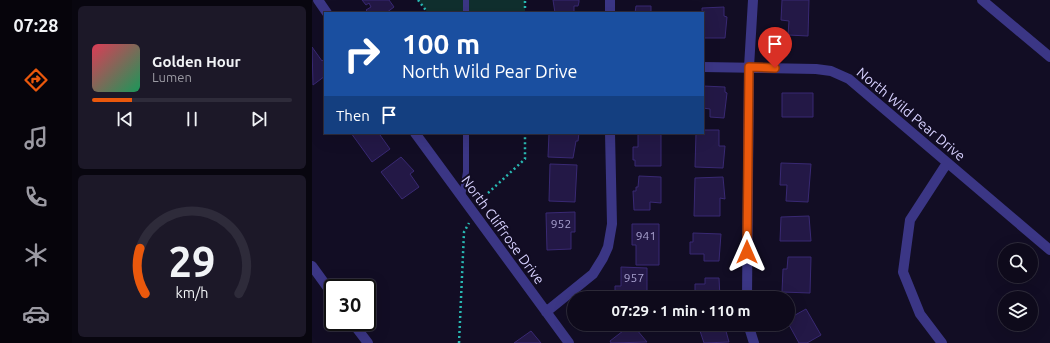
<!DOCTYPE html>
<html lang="en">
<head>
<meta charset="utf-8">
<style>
  body { margin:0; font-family:Ubuntu,sans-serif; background:#1c1828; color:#f1f3f6; height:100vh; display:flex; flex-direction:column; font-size:15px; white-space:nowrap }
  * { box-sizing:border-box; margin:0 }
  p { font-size:13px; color:#9b9aa3 }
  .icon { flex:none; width:22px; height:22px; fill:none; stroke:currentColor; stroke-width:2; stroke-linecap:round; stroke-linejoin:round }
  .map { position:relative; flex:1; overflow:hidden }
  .panel { display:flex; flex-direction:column; gap:6px; padding:6px; background:#08060f; width:240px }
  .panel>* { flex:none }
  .top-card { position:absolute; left:12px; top:12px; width:380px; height:122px; border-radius:0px; box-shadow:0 4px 16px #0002,0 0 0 1px #2e2b3a; background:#1a4fa0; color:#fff; overflow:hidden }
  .controls { position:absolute; left:686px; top:243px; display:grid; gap:8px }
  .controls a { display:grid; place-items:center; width:40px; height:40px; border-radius:50%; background:#0e0a1b; box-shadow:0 4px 16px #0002,0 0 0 1px #2e2b3a; font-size:20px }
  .speed { position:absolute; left:12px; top:279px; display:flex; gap:8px; font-size:20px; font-weight:700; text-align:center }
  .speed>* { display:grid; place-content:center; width:52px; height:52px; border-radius:50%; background:#0e0a1b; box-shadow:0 4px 16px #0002,0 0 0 1px #2e2b3a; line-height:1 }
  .speed .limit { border:2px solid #111; border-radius:6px; background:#fff; color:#111 }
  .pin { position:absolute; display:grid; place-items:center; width:34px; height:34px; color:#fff; margin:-41px -17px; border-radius:50% 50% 50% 0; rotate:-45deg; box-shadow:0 0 4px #0007 }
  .pin .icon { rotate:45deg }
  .me { position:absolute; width:44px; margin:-22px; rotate:0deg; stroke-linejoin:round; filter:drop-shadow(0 0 3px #0008) }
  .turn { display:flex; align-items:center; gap:14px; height:84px; padding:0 12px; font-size:18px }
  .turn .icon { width:52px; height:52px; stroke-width:2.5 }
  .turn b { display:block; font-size:28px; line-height:34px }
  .then { display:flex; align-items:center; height:38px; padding:0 12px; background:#0003; gap:8px; font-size:15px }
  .panel .widget { flex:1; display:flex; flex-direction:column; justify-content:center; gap:6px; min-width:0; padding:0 14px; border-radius:6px; background:#1c1828 }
  .panel .dial { align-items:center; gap:0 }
  .dial svg { height:104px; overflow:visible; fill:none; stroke:#2e2b3a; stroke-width:7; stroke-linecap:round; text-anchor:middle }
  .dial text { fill:#f1f3f6; stroke:none }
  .song { display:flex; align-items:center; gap:12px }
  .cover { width:48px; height:48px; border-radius:6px; background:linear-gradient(135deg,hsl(350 70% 55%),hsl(150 70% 35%)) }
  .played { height:4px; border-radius:2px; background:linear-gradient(90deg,#ea580c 20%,#2e2b3a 20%) }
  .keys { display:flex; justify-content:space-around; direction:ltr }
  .trip { position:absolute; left:255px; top:291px; width:228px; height:40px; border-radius:20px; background:#0e0a1b; box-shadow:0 4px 16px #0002,0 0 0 1px #2e2b3a; font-weight:700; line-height:40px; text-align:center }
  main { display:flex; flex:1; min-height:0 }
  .menu { display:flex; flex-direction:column; width:72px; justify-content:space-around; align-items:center; background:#06040b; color:#9b9aa3 }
  .menu .icon { width:28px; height:28px }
  .menu .on { color:#ea580c }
  .menu b { font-size:18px; color:#f1f3f6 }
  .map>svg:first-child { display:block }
  .green { fill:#102f2e }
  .building { fill:#231846; stroke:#392973 }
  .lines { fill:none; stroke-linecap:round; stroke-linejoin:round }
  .path { stroke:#29bab4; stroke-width:2.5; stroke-dasharray:2 3; stroke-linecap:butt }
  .service { stroke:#3b3685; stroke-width:6 }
  .minor { stroke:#3b3685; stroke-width:10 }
  .route-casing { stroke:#983908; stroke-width:10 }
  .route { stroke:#ea580c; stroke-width:7 }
  .labels { text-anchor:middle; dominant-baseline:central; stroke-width:4; stroke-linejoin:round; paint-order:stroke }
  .number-label { font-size:12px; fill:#aaa3d1 }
  .street-label { font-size:14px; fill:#d7d1ff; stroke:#120d24 }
</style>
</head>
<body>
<main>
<nav class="menu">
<b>07:28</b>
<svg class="icon on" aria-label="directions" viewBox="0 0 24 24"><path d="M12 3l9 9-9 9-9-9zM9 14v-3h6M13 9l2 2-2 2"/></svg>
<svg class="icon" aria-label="music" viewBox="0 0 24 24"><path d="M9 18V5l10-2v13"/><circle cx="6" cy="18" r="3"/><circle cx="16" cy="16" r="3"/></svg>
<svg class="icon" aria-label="phone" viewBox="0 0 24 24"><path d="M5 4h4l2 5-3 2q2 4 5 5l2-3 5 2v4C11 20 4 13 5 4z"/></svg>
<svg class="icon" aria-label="climate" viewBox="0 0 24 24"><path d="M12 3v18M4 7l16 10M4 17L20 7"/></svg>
<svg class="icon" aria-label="car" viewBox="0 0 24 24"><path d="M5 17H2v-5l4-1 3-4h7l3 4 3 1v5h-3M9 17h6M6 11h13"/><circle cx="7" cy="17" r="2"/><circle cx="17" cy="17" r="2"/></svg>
</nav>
<section class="panel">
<div class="widget">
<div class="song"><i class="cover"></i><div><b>Golden Hour</b><p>Lumen</p></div></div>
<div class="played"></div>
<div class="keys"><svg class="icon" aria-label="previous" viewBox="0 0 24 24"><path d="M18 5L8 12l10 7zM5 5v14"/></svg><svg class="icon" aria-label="pause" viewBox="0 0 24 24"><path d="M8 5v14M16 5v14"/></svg><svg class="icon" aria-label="next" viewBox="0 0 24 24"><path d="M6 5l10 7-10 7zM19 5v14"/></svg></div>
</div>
<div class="widget dial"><svg viewBox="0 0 100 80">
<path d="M14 69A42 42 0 1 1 86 69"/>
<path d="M14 69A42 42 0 0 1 10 34" stroke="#ea580c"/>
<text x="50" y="56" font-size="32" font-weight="700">29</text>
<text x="50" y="72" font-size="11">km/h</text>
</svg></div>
</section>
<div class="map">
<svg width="738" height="343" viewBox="0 0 738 343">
  <rect width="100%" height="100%" fill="#120d24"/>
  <!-- green -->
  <path class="green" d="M 106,0 L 213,0 L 213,13 L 116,13 Z"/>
  <!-- building -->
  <path class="building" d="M 50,0 L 77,0 L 82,7 L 74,13 L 57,13 L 54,10 L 59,7 L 57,3 L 54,5 Z
    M 241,0 L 267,0 L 267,2 L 266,6 L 262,6 L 262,13 L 243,13 Z
    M 470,0 L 497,0 L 496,36 L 476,35 L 477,21 L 469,20 Z
    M 324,6 L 339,6 L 339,13 L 358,13 L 323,13 Z
    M 412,7 L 412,16 L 415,17 L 413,38 L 391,38 L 390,8 Z
    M 0,47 L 10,61 L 13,58 L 13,76 L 1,85 Z
    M 391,86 L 413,87 L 413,92 L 415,93 L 412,118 L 398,117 L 398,109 L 391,108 Z
    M 470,93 L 501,93 L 501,117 L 470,117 Z
    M 391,130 L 407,130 L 407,146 L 413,146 L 411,168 L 383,167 L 384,133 L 391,133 Z
    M 39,133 L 71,133 L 68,135 L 78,149 L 60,162 Z
    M 237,133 L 267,133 L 266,141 L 264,141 L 261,158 L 236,157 Z
    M 326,133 L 349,133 L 349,166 L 323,166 L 323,160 L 321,160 L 321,147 L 326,147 Z
    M 89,157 L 102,171 L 98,174 L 107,187 L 90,199 L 69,172 Z
    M 469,163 L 499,164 L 496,202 L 474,201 L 475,185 L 468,185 Z
    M 238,164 L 265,165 L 263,202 L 237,201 Z
    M 327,176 L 349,177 L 349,203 L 338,202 L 338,210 L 322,210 L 321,191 L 324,191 L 324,187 L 326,187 Z
    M 411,177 L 413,199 L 408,198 L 408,216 L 382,216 L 383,178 Z
    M 263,212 L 263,232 L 259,232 L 259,249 L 235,250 L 234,213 Z
    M 497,216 L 499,241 L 468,241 L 469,217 Z
    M 320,224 L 347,224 L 347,265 L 324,265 L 324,245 L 320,245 Z
    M 381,233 L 409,234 L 407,261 L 392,261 L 392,254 L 378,254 L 378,242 L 381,242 Z
    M 476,257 L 499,257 L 498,293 L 470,292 L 471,269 L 475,269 Z
    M 309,267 L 335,268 L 335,298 L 303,298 L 303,286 L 309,286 Z
    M 393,278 L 407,278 L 408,298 L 375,298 L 375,291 L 383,291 L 383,284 L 393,284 Z
    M 494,309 L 509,335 L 495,343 L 487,343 L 476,323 L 476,319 Z
    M 320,324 L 335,342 L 299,343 L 298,341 Z
    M 399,324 L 412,324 L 417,342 L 392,343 L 387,328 Z
    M 219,331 L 229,343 L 202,343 Z"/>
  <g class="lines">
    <!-- path -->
    <path class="path" d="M 106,0 L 116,13
      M 213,13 L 213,0
      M 176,193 L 213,159 L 213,133
      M 147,343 L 152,232 L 157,223"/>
    <!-- service -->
    <path class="service" d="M 154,13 L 154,0
      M 150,197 L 154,172 L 154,133"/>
    <!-- minor -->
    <path class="minor" d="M 6,0 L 15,13
      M 670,0 L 738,57
      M 298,13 L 298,0
      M 391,67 L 504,69 L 519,71 L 537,79 L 738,250
      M 103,133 L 257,343
      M 0,266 L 21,295
      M 435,298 L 437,67 L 441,0
      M 234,312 L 281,274 L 291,258 L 296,247 L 300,224 L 298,133
      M 40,322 L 56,343
      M 436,324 L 442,343
      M 630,343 L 608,314 L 591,272 L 598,220 L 635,163"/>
  </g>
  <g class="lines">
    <!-- route casing -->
    <g class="route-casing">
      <path id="route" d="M 435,252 L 437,67 L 463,68"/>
    </g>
    <!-- route -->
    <use href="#route" class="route"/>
  </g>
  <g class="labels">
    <!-- number labels -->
    <g class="number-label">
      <text x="249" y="223">952</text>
      <text x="334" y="235">941</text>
      <text x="322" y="277">957</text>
    </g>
    <!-- street labels -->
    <g class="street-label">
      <text transform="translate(599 114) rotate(40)">North Wild Pear Drive</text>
      <text transform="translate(191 230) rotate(54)">North Cliffrose Drive</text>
    </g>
  </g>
</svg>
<div class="controls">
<a><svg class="icon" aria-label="search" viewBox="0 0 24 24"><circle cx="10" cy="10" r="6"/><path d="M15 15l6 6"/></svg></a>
<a><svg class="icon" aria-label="layers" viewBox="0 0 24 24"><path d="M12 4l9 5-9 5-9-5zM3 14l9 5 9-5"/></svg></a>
</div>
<div class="speed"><div class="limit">30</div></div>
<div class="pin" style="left:463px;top:68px;background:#d93025"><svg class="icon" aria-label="arrive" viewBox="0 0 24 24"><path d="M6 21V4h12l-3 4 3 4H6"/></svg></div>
<svg class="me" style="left:435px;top:252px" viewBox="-20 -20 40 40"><path d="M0-17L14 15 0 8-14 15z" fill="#ea580c" stroke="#fff" stroke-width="4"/></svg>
<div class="trip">07:29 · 1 min · 110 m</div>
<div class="top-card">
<div class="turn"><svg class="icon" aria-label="right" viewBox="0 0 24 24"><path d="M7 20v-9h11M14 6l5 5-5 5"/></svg><div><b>100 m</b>North Wild Pear Drive</div></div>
<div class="then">Then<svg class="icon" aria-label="arrive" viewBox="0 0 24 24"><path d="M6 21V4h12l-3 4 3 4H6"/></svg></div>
</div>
</div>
</main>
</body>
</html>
